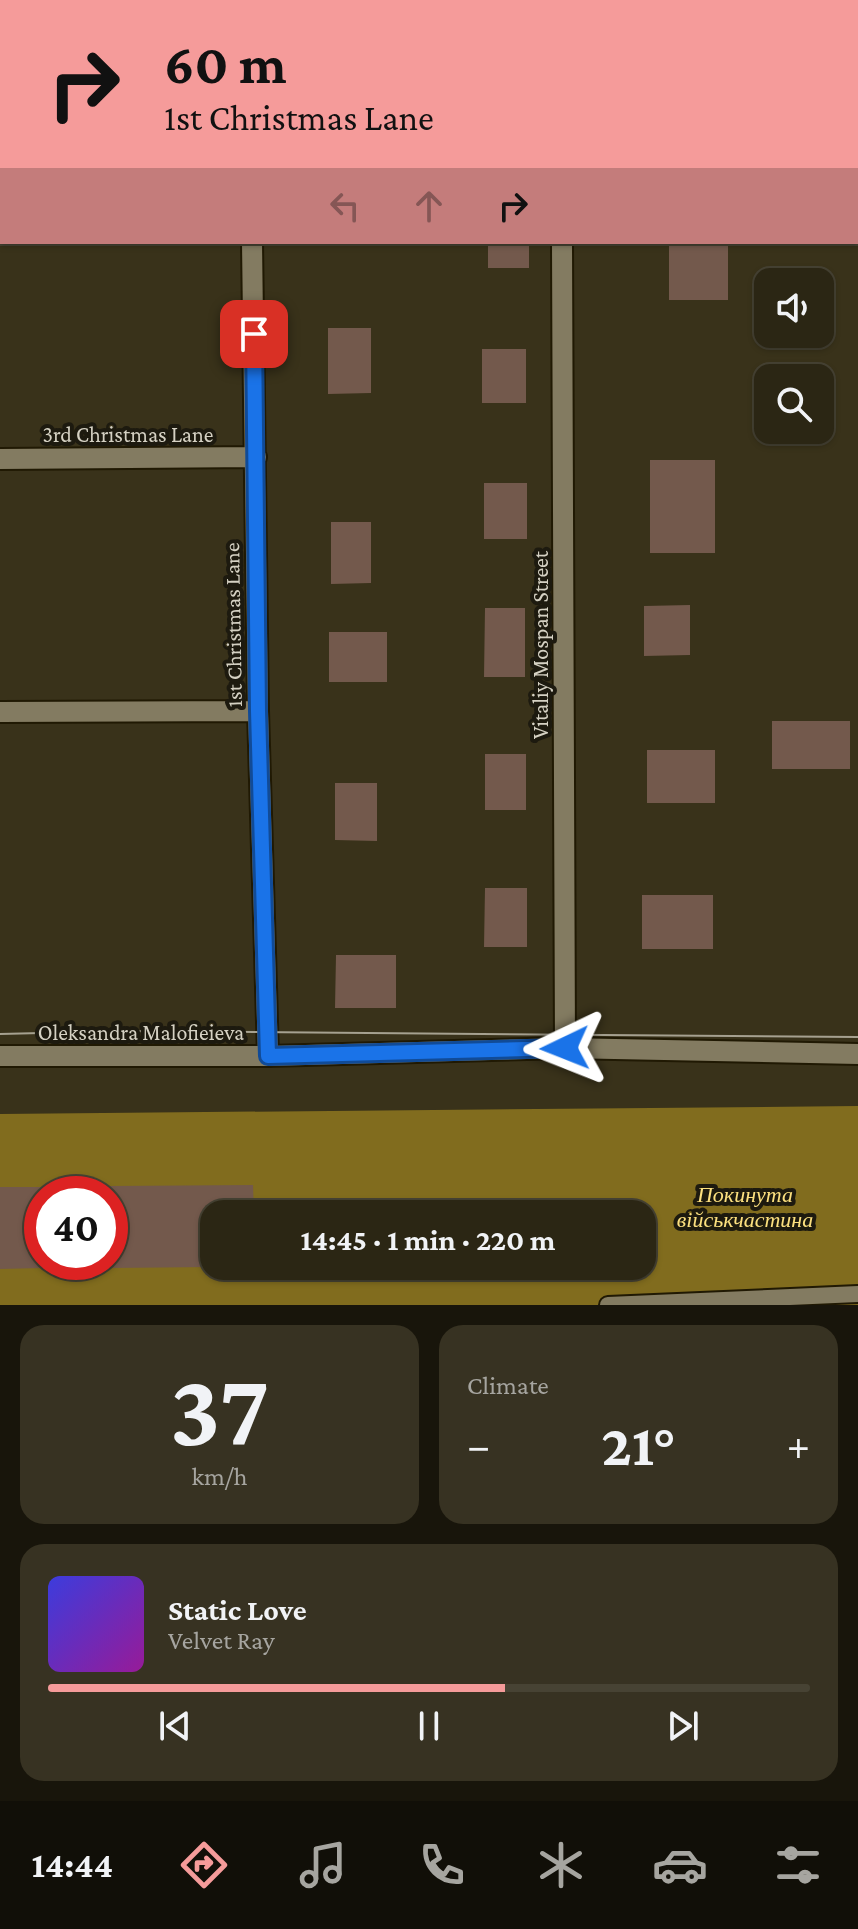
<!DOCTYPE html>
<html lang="en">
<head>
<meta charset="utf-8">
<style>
  body { margin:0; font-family:"Crimson Pro",serif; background:#373222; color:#f1f3f6; height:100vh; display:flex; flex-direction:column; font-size:30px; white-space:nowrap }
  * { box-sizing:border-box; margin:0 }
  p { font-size:26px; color:#a6a5a0 }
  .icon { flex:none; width:44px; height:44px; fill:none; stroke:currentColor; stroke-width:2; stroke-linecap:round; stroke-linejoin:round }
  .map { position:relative; height:1305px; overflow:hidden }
  .side { display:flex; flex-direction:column; gap:20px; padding:20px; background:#18150b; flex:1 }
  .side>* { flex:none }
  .hud { position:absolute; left:0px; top:0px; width:858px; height:244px; box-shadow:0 2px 6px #0004,0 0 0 2px #474334; background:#f59b9a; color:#111; overflow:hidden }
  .tools { position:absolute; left:754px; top:268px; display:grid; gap:16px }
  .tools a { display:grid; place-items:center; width:80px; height:80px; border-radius:16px; background:#2b2614; box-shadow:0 2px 6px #0004,0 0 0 2px #474334; font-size:40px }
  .speed { position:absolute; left:24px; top:1176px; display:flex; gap:16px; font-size:40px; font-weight:700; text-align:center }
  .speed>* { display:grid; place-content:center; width:104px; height:104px; border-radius:50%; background:#2b2614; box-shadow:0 2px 6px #0004,0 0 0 2px #474334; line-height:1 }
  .speed .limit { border:12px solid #d22; background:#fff; color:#111 }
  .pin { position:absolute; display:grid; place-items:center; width:68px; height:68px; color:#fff; margin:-34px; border-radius:16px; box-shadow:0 4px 12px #0006 }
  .me { position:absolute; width:88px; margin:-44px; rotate:268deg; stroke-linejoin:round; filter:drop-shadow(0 0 6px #0008) }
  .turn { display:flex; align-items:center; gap:28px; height:168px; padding:0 32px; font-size:36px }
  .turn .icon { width:104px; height:104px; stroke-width:2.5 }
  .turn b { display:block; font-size:56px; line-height:68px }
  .lanes { display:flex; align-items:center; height:76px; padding:0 32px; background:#0003; justify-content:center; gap:40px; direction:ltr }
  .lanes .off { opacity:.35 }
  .big { font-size:60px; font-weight:700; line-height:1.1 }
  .side .widget { flex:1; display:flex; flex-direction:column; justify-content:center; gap:12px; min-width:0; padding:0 28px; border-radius:24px; background:#373222 }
  .side .dial { align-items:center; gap:0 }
  .dial b { font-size:104px; line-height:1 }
  .song { display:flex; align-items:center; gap:24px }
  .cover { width:96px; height:96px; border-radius:12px; background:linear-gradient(135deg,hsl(240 70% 55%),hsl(300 70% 35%)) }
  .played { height:8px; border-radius:4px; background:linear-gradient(90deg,#f59b9a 60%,#474334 60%) }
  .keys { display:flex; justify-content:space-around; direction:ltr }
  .heat { display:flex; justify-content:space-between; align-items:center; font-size:44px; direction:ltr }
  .side .tiles { flex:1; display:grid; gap:20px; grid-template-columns:1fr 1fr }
  .widget:last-child { grid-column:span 2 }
  .trip { position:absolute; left:200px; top:1200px; width:456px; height:80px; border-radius:24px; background:#2b2614; box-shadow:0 2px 6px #0004,0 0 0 2px #474334; font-weight:700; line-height:80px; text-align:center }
  .dock { display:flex; height:128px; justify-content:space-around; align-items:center; background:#110f08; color:#a6a5a0 }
  .dock .icon { width:56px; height:56px }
  .dock .active { color:#f59b9a }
  .dock b { font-size:36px; color:#f1f3f6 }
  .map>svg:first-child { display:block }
  .forest { fill:#816c1e; fill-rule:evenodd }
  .building { fill:#73594c }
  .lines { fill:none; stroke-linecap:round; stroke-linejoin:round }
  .service-casing { stroke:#201903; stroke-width:20 }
  .minor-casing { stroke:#201903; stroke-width:24 }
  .tertiary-casing { stroke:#201903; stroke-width:24 }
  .service { stroke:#837b61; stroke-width:16 }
  .minor { stroke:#837b61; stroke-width:20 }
  .tertiary { stroke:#837b61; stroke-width:20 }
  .tram { stroke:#a6a190; stroke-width:2 }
  .route-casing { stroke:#114b97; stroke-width:20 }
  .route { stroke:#1a73e8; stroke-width:14 }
  .labels { text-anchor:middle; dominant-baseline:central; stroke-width:8; stroke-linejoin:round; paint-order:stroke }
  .street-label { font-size:22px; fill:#d5d1c3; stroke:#1d1a0f }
  .park-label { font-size:22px; font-style:italic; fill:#fce07f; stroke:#1d1a0f }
</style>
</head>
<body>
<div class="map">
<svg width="858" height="1305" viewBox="0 0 858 1305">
  <rect width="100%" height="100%" fill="#39321a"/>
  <!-- forest -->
  <path class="forest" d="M 858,1106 L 858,1305 L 0,1305 L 0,1114 ZM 42,1194 L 110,1194 L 110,1262 L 42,1262 ZM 214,1214 L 642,1214 L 642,1266 L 214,1266 Z"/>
  <!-- building -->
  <path class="building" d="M 488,242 L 529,242 L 529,268 L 488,268 Z
    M 669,242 L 728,242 L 728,300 L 669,300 Z
    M 328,328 L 371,328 L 371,393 L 328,394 Z
    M 482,349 L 526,349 L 526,403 L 482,403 Z
    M 650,460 L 715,460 L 715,553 L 650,553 Z
    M 484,483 L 527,483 L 527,539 L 484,539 Z
    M 331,522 L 371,522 L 371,583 L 331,584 Z
    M 690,605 L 690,655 L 644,656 L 644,606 Z
    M 485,608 L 525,608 L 525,677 L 484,677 Z
    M 329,632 L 387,632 L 387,682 L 329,682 Z
    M 772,721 L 850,721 L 850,769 L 772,769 Z
    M 647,750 L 715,750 L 715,803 L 647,803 Z
    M 485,754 L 526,754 L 526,810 L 485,810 Z
    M 335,783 L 377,783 L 377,841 L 335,840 Z
    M 485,888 L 527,888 L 527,947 L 484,947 Z
    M 642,895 L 713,895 L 713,949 L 642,949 Z
    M 336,955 L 396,955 L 396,1008 L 335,1008 Z
    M 253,1185 L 254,1214 L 214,1214 L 214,1267 L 110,1268 L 110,1186 Z
    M 0,1187 L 42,1187 L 42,1268 L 0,1269 Z"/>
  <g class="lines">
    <!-- service casing -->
    <g class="service-casing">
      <path id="service" d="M 608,1305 L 858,1294"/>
    </g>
    <!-- minor casing -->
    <g class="minor-casing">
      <path id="minor" d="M 249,0 L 249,2
        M 562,2 L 562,0
        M 856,102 L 858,102
        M 0,113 L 2,113
        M 252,242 L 258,711 L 268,1056
        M 562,242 L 565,1048
        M 0,459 L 256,457
        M 0,712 L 258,711"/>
    </g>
    <!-- tertiary casing -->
    <g class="tertiary-casing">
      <path id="tertiary" d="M 0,1056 L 268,1056 L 565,1048 L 858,1054"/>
    </g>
    <!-- service -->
    <use href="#service" class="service"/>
    <!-- minor -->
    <use href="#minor" class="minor"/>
    <!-- tertiary -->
    <use href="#tertiary" class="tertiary"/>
    <!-- tram -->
    <path class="tram" d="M 0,1034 L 124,1031 L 858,1037"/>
  </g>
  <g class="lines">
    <!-- route casing -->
    <g class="route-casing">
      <path id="route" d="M 254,334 L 258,711 L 268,1056 L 565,1048"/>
    </g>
    <!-- route -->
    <use href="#route" class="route"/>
  </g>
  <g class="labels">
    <!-- street labels -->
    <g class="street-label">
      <text x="128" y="434">3rd Christmas Lane</text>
      <text transform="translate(233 625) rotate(-91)">1st Christmas Lane</text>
      <text transform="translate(540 645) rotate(-90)">Vitaliy Mospan Street</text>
      <text x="141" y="1032">Oleksandra Malofieieva</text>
    </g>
    <!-- park labels -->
    <g class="park-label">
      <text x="745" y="1194">Покинута<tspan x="745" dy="25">військчастина</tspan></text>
    </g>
  </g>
</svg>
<div class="tools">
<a><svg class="icon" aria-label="sound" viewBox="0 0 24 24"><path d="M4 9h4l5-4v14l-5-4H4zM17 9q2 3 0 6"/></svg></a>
<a><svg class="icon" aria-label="search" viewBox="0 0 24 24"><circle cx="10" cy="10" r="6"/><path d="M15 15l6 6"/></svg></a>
</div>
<div class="speed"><div class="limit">40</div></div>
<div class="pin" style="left:254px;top:334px;background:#d93025"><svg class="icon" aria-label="arrive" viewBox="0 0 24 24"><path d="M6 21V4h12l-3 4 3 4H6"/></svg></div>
<svg class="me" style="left:565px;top:1048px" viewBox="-20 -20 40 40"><path d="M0-17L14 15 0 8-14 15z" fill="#1a73e8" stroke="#fff" stroke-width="4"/></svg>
<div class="trip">14:45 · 1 min · 220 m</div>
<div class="hud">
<div class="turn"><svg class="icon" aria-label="right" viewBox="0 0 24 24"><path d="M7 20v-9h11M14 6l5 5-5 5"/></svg><div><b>60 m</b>1st Christmas Lane</div></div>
<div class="lanes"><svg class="icon off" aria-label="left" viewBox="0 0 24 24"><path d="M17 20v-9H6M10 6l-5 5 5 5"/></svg><svg class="icon off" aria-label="ahead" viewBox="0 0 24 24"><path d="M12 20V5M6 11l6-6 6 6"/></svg><svg class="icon" aria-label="right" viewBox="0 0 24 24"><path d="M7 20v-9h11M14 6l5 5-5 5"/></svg></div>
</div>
</div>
<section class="side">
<div class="tiles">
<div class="widget dial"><b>37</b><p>km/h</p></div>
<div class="widget"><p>Climate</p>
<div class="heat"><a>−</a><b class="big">21°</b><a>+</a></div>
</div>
<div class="widget">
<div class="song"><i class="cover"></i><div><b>Static Love</b><p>Velvet Ray</p></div></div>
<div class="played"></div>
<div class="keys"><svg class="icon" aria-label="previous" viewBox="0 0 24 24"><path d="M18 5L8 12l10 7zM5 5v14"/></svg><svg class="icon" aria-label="pause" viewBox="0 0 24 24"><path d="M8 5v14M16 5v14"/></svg><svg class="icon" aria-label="next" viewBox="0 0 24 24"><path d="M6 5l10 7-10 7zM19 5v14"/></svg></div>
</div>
</div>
</section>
<nav class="dock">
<b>14:44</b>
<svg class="icon active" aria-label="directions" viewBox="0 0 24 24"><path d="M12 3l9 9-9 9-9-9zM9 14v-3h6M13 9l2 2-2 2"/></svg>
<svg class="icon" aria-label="music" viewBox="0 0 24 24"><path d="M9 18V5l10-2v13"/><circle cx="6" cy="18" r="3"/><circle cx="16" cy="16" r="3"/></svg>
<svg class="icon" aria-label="phone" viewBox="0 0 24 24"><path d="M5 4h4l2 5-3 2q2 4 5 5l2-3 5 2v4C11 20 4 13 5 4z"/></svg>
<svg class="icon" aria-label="climate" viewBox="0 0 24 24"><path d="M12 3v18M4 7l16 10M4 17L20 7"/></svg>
<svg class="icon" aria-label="car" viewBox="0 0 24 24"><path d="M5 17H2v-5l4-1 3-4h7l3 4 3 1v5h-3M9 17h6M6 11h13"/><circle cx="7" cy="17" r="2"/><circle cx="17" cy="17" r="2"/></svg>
<svg class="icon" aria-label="filters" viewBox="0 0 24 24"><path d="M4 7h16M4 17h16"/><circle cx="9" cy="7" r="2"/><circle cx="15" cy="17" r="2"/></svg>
</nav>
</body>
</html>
